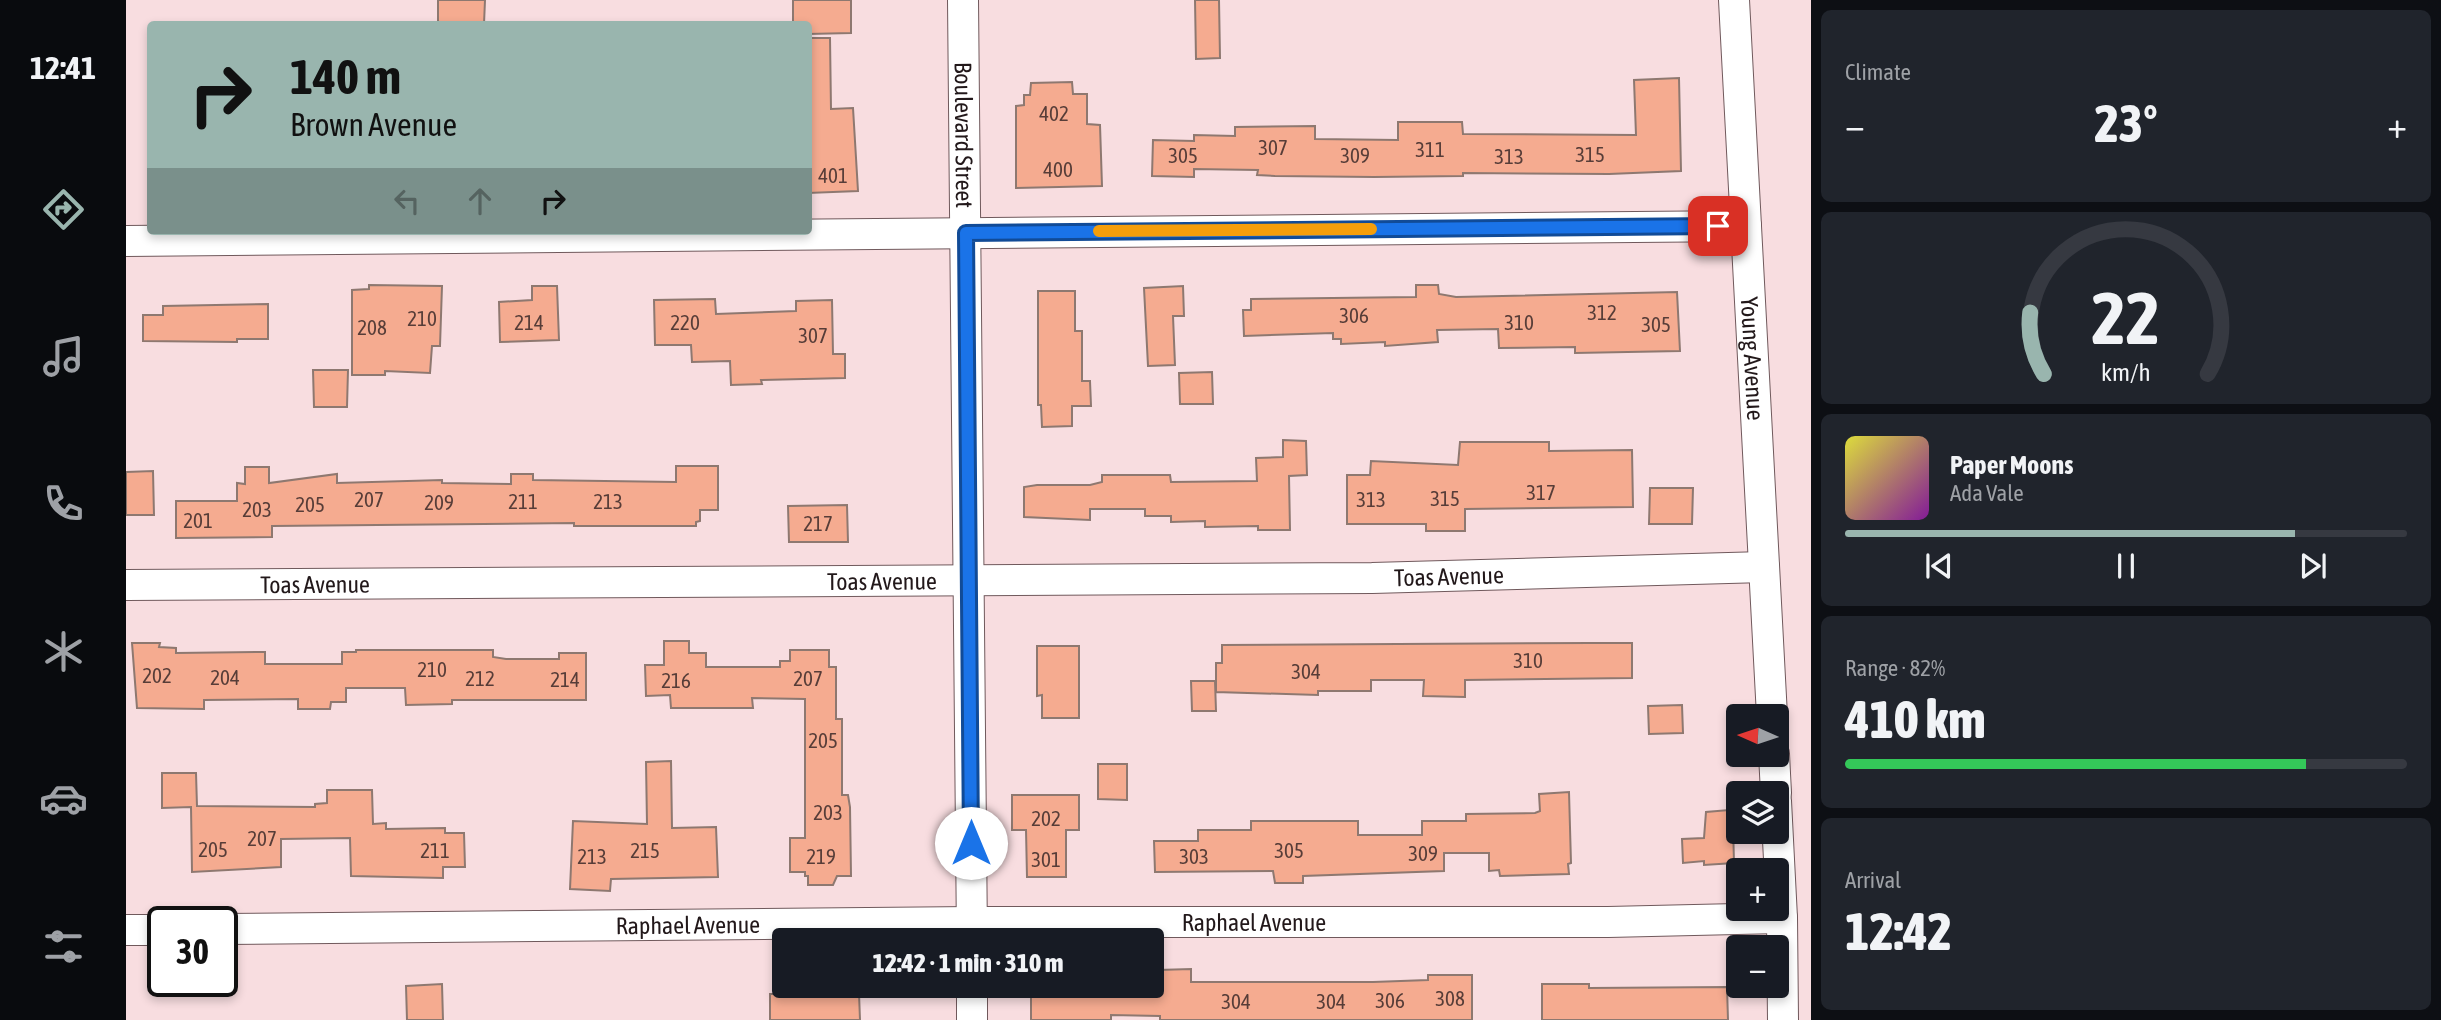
<!DOCTYPE html>
<html lang="en">
<head>
<meta charset="utf-8">
<style>
  body { margin:0; font-family:"Asap Condensed",sans-serif; background:#20242c; color:#f1f3f6; height:100vh; display:flex; flex-direction:column; font-size:26px; white-space:nowrap }
  * { box-sizing:border-box; margin:0 }
  p { font-size:23px; color:#9ea1a6 }
  .icon { flex:none; width:38px; height:38px; fill:none; stroke:currentColor; stroke-width:2; stroke-linecap:round; stroke-linejoin:round }
  .map { position:relative; flex:1; overflow:hidden }
  .side { display:flex; flex-direction:column; gap:10px; padding:10px; background:#0d0f14; width:630px }
  .side>* { flex:none }
  .top-card { position:absolute; left:21px; top:21px; width:665px; height:214px; border-radius:7px; box-shadow:0 4px 10px #0003; background:#99b5ae; color:#111; overflow:hidden }
  .needle { width:46px; rotate:273deg }
  .tools { position:absolute; left:1600px; top:704px; display:grid; gap:14px }
  .tools a { display:grid; place-items:center; width:63px; height:63px; border-radius:7px; background:#171b24; box-shadow:0 4px 10px #0003; font-size:35px }
  .speed { position:absolute; left:21px; top:906px; display:flex; gap:14px; font-size:35px; font-weight:700; text-align:center }
  .speed>* { display:grid; place-content:center; width:91px; height:91px; border-radius:50%; background:#171b24; box-shadow:0 4px 10px #0003; line-height:1 }
  .speed .limit { border:4px solid #111; border-radius:10px; background:#fff; color:#111 }
  .pin { position:absolute; display:grid; place-items:center; width:60px; height:60px; color:#fff; margin:-30px; border-radius:14px; box-shadow:0 4px 10px #0006 }
  .me { position:absolute; width:77px; margin:-38px; rotate:0deg; stroke-linejoin:round; filter:drop-shadow(0 0 5px #0008) }
  .turn { display:flex; align-items:center; gap:24px; height:147px; padding:0 28px; font-size:32px }
  .turn .icon { width:91px; height:91px; stroke-width:2.5 }
  .turn b { display:block; font-size:49px; line-height:60px }
  .lanes { display:flex; align-items:center; height:66px; padding:0 28px; background:#0003; justify-content:center; gap:35px; direction:ltr }
  .lanes .off { opacity:.35 }
  .big { font-size:52px; font-weight:800; line-height:1.1 }
  .side .tile { flex:1; display:flex; flex-direction:column; justify-content:center; gap:10px; min-width:0; padding:0 24px; border-radius:10px; background:#20242c }
  .side .dial { align-items:center; gap:0 }
  .dial svg { height:182px; overflow:visible; fill:none; stroke:#363941; stroke-width:7; stroke-linecap:round; text-anchor:middle }
  .dial text { fill:#f1f3f6; stroke:none }
  .song { display:flex; align-items:center; gap:21px }
  .cover { width:84px; height:84px; border-radius:10px; background:linear-gradient(135deg,hsl(60 70% 55%),hsl(290 70% 35%)) }
  .played { height:7px; border-radius:4px; background:linear-gradient(90deg,#99b5ae 80%,#363941 80%) }
  .keys { display:flex; justify-content:space-around; direction:ltr }
  .heat { display:flex; justify-content:space-between; align-items:center; font-size:38px; direction:ltr }
  .charge { height:10px; border-radius:5px; background:linear-gradient(90deg,#34c759 82%,#363941 0) }
  .trip { position:absolute; left:646px; top:928px; width:392px; height:70px; border-radius:7px; background:#171b24; box-shadow:0 4px 10px #0003; font-weight:800; line-height:70px; text-align:center }
  main { display:flex; flex:1; min-height:0 }
  .tab-bar { display:flex; flex-direction:column; width:126px; justify-content:space-around; align-items:center; background:#090b0e; color:#9ea1a6 }
  .tab-bar .icon { width:49px; height:49px }
  .tab-bar .selected { color:#99b5ae }
  .tab-bar b { font-size:32px; color:#f1f3f6 }
  .map>svg:first-child { display:block }
  .building { fill:#f5ab90; stroke:#8e7870; stroke-width:2 }
  .lines { fill:none; stroke-linecap:round; stroke-linejoin:round }
  .minor-casing { stroke:#70595c; stroke-width:32 }
  .minor { stroke:#fff; stroke-width:30 }
  .route-casing { stroke:#114b97; stroke-width:18 }
  .route { stroke:#1a73e8; stroke-width:12 }
  .slow { stroke:#f59e0b; stroke-width:12 }
  .labels { text-anchor:middle; dominant-baseline:central; stroke-width:6; stroke-linejoin:round; paint-order:stroke }
  .number-label { font-size:21px; fill:#573d38 }
  .street-label { font-size:24px; fill:#22181a; stroke:#feedef }
</style>
</head>
<body>
<main>
<nav class="tab-bar">
<b>12:41</b>
<svg class="icon selected" aria-label="directions" viewBox="0 0 24 24"><path d="M12 3l9 9-9 9-9-9zM9 14v-3h6M13 9l2 2-2 2"/></svg>
<svg class="icon" aria-label="music" viewBox="0 0 24 24"><path d="M9 18V5l10-2v13"/><circle cx="6" cy="18" r="3"/><circle cx="16" cy="16" r="3"/></svg>
<svg class="icon" aria-label="phone" viewBox="0 0 24 24"><path d="M5 4h4l2 5-3 2q2 4 5 5l2-3 5 2v4C11 20 4 13 5 4z"/></svg>
<svg class="icon" aria-label="climate" viewBox="0 0 24 24"><path d="M12 3v18M4 7l16 10M4 17L20 7"/></svg>
<svg class="icon" aria-label="car" viewBox="0 0 24 24"><path d="M5 17H2v-5l4-1 3-4h7l3 4 3 1v5h-3M9 17h6M6 11h13"/><circle cx="7" cy="17" r="2"/><circle cx="17" cy="17" r="2"/></svg>
<svg class="icon" aria-label="filters" viewBox="0 0 24 24"><path d="M4 7h16M4 17h16"/><circle cx="9" cy="7" r="2"/><circle cx="15" cy="17" r="2"/></svg>
</nav>
<div class="map">
<svg width="1685" height="1020" viewBox="0 0 1685 1020">
  <rect width="100%" height="100%" fill="#f8dde0"/>
  <!-- building -->
  <path class="building" d="M 312,0 L 359,0 L 358,24 L 312,23 Z
    M 667,0 L 725,0 L 725,33 L 682,34 L 682,24 L 667,24 Z
    M 1069,0 L 1093,0 L 1094,58 L 1070,59 Z
    M 682,38 L 704,38 L 705,109 L 727,108 L 732,191 L 682,193 Z
    M 1553,78 L 1555,171 L 1483,174 L 1337,173 L 1337,176 L 1248,177 L 1149,176 L 1131,175 L 1132,170 L 1068,169 L 1068,177 L 1026,176 L 1027,140 L 1068,141 L 1068,135 L 1109,136 L 1109,127 L 1189,126 L 1189,139 L 1272,140 L 1272,122 L 1336,122 L 1337,134 L 1510,135 L 1508,80 Z
    M 946,82 L 947,94 L 961,94 L 961,124 L 974,125 L 976,186 L 890,188 L 890,106 L 898,105 L 898,95 L 904,95 L 905,83 Z
    M 243,285 L 316,286 L 314,346 L 306,346 L 304,373 L 259,371 L 259,375 L 226,375 L 226,290 L 243,289 Z
    M 1290,285 L 1312,285 L 1313,294 L 1330,297 L 1551,292 L 1554,351 L 1449,353 L 1449,347 L 1373,348 L 1372,329 L 1311,330 L 1312,342 L 1259,346 L 1259,342 L 1215,344 L 1215,339 L 1207,339 L 1207,333 L 1118,336 L 1117,310 L 1125,310 L 1125,299 L 1290,297 Z
    M 406,286 L 431,286 L 433,340 L 374,342 L 373,302 L 406,300 Z
    M 1057,286 L 1058,316 L 1047,316 L 1049,365 L 1022,366 L 1018,288 Z
    M 912,291 L 949,291 L 949,331 L 956,331 L 956,381 L 964,381 L 965,406 L 946,406 L 946,426 L 916,427 L 915,405 L 912,405 Z
    M 589,299 L 590,314 L 670,311 L 670,301 L 706,300 L 707,354 L 719,354 L 719,378 L 635,380 L 636,384 L 605,385 L 604,361 L 566,362 L 565,345 L 529,345 L 528,300 Z
    M 142,304 L 142,339 L 111,339 L 111,342 L 17,341 L 17,315 L 37,315 L 37,306 Z
    M 187,370 L 222,370 L 221,407 L 188,407 Z
    M 1086,372 L 1087,404 L 1054,404 L 1053,373 Z
    M 1157,440 L 1180,441 L 1181,475 L 1163,476 L 1164,530 L 1132,530 L 1132,526 L 1079,527 L 1079,521 L 1045,522 L 1045,516 L 1019,516 L 1019,509 L 964,509 L 964,520 L 898,517 L 898,487 L 911,485 L 964,485 L 976,482 L 976,475 L 1044,475 L 1045,482 L 1131,481 L 1130,458 L 1157,457 Z
    M 1334,442 L 1423,442 L 1423,451 L 1506,450 L 1507,507 L 1339,509 L 1339,531 L 1300,531 L 1300,524 L 1221,524 L 1221,475 L 1244,475 L 1245,461 L 1332,465 Z
    M 550,466 L 592,466 L 592,510 L 574,510 L 574,521 L 570,522 L 570,526 L 448,526 L 448,523 L 146,526 L 146,537 L 50,538 L 50,501 L 111,501 L 111,483 L 119,484 L 119,467 L 143,467 L 143,483 L 211,474 L 211,483 L 316,480 L 316,483 L 385,484 L 385,474 L 407,474 L 407,480 L 550,482 Z
    M 27,471 L 28,515 L 0,515 L 0,472 Z
    M 1524,488 L 1567,488 L 1566,524 L 1523,524 Z
    M 721,505 L 722,542 L 663,542 L 662,506 Z
    M 538,641 L 563,641 L 563,653 L 580,653 L 580,667 L 654,667 L 654,661 L 664,661 L 664,650 L 703,650 L 703,667 L 710,667 L 710,719 L 716,719 L 716,795 L 722,795 L 724,807 L 725,876 L 711,876 L 707,885 L 682,885 L 682,876 L 679,876 L 679,872 L 664,872 L 664,838 L 679,838 L 679,699 L 626,698 L 627,708 L 545,708 L 544,695 L 520,696 L 519,665 L 538,665 Z
    M 6,643 L 34,643 L 33,647 L 50,648 L 50,653 L 139,652 L 139,664 L 216,664 L 216,652 L 230,652 L 230,650 L 367,650 L 367,657 L 380,659 L 433,659 L 433,653 L 460,653 L 460,700 L 326,700 L 326,704 L 280,705 L 279,688 L 220,688 L 220,702 L 205,702 L 204,709 L 172,709 L 172,699 L 78,700 L 78,709 L 11,708 Z
    M 1464,643 L 1506,643 L 1506,678 L 1339,680 L 1339,697 L 1297,696 L 1298,680 L 1245,680 L 1245,691 L 1192,691 L 1192,695 L 1090,692 L 1090,663 L 1096,663 L 1096,645 Z
    M 911,646 L 953,646 L 953,718 L 916,718 L 916,695 L 911,696 Z
    M 1065,681 L 1089,681 L 1090,711 L 1066,711 Z
    M 1556,705 L 1557,733 L 1523,734 L 1522,706 Z
    M 545,761 L 546,828 L 590,827 L 592,877 L 485,879 L 484,891 L 444,889 L 447,821 L 521,824 L 520,762 Z
    M 972,764 L 1001,764 L 1001,800 L 972,799 Z
    M 36,773 L 70,773 L 71,806 L 189,807 L 189,804 L 201,803 L 201,790 L 246,790 L 247,824 L 260,823 L 260,829 L 319,828 L 319,833 L 338,833 L 339,867 L 317,867 L 317,878 L 225,876 L 224,838 L 155,839 L 155,867 L 66,872 L 65,807 L 36,808 Z
    M 1443,792 L 1445,863 L 1442,864 L 1443,874 L 1374,876 L 1373,870 L 1363,871 L 1363,853 L 1318,853 L 1318,871 L 1177,876 L 1177,883 L 1149,883 L 1147,871 L 1029,872 L 1028,841 L 1072,841 L 1072,830 L 1125,830 L 1125,821 L 1232,821 L 1232,835 L 1296,835 L 1296,821 L 1340,821 L 1340,814 L 1409,813 L 1414,811 L 1413,794 Z
    M 886,795 L 953,795 L 953,830 L 940,830 L 940,877 L 901,877 L 900,830 L 886,830 Z
    M 1603,810 L 1604,825 L 1607,824 L 1608,863 L 1578,865 L 1578,861 L 1557,863 L 1556,839 L 1578,838 L 1580,812 Z
    M 1065,969 L 1065,982 L 1247,982 L 1302,980 L 1302,975 L 1346,975 L 1346,1020 L 1034,1020 L 1034,1016 L 985,1015 L 985,1020 L 905,1020 L 905,985 L 1033,985 L 1032,970 Z
    M 316,984 L 317,1020 L 281,1020 L 280,986 Z
    M 1416,984 L 1463,984 L 1463,988 L 1601,987 L 1602,1020 L 1416,1020 Z
    M 733,993 L 734,1020 L 644,1020 L 644,994 Z"/>
  <g class="lines">
    <!-- minor casing -->
    <g class="minor-casing">
      <g id="minor">
        <path id="s1" d="M 837,0 L 846,940"/>
        <path id="s2" d="M 1608,0 L 1646,716"/>
        <path d="M 0,241 L 1620,226"/>
        <path id="s3" d="M 0,585 L 1246,578 L 1638,567"/>
        <path d="M 1648,754 L 1650,793"/>
        <path d="M 1650,801 L 1656,918 L 1657,1020"/>
        <path id="s4" d="M 96,929 L 846,922 L 1482,922 L 1656,918"/>
        <path d="M 0,930 L 37,930"/>
        <path d="M 846,985 L 846,1020"/>
      </g>
    </g>
    <!-- minor -->
    <use href="#minor" class="minor"/>
  </g>
  <g class="lines">
    <!-- route casing -->
    <g class="route-casing">
      <path id="route" d="M 845,843 L 840,233 L 1592,226"/>
    </g>
    <!-- route -->
    <use href="#route" class="route"/>
    <!-- slow -->
    <path class="slow" d="M 973,231 L 1245,229"/>
  </g>
  <g class="labels">
    <!-- number labels -->
    <g class="number-label">
      <text x="928" y="113">402</text>
      <text x="1147" y="147">307</text>
      <text x="1304" y="149">311</text>
      <text x="1464" y="154">315</text>
      <text x="1057" y="155">305</text>
      <text x="1229" y="155">309</text>
      <text x="1383" y="156">313</text>
      <text x="932" y="169">400</text>
      <text x="707" y="175">401</text>
      <text x="1476" y="312">312</text>
      <text x="1228" y="315">306</text>
      <text x="296" y="318">210</text>
      <text x="403" y="322">214</text>
      <text x="559" y="322">220</text>
      <text x="1393" y="322">310</text>
      <text x="1530" y="324">305</text>
      <text x="246" y="327">208</text>
      <text x="687" y="335">307</text>
      <text x="1415" y="492">317</text>
      <text x="1319" y="498">315</text>
      <text x="243" y="499">207</text>
      <text x="1245" y="499">313</text>
      <text x="397" y="501">211</text>
      <text x="482" y="501">213</text>
      <text x="313" y="502">209</text>
      <text x="184" y="504">205</text>
      <text x="131" y="509">203</text>
      <text x="72" y="520">201</text>
      <text x="692" y="523">217</text>
      <text x="1402" y="660">310</text>
      <text x="306" y="669">210</text>
      <text x="1180" y="671">304</text>
      <text x="31" y="675">202</text>
      <text x="99" y="677">204</text>
      <text x="354" y="678">212</text>
      <text x="682" y="678">207</text>
      <text x="439" y="679">214</text>
      <text x="550" y="680">216</text>
      <text x="697" y="740">205</text>
      <text x="702" y="812">203</text>
      <text x="920" y="818">202</text>
      <text x="136" y="838">207</text>
      <text x="87" y="849">205</text>
      <text x="309" y="850">211</text>
      <text x="519" y="850">215</text>
      <text x="1163" y="850">305</text>
      <text x="1297" y="853">309</text>
      <text x="466" y="856">213</text>
      <text x="695" y="856">219</text>
      <text x="1068" y="856">303</text>
      <text x="920" y="859">301</text>
      <text x="1324" y="998">308</text>
      <text x="1264" y="1000">306</text>
      <text x="1110" y="1001">304</text>
      <text x="1205" y="1001">304</text>
    </g>
    <!-- street labels -->
    <g class="street-label">
      <text stroke="none"><textPath href="#s1" startOffset="135">Boulevard Street</textPath></text>
      <text stroke="none"><textPath href="#s2" startOffset="359">Young Avenue</textPath></text>
      <text stroke="none"><textPath href="#s3" startOffset="1323">Toas Avenue</textPath></text>
      <text stroke="none"><textPath href="#s3" startOffset="756">Toas Avenue</textPath></text>
      <text stroke="none"><textPath href="#s3" startOffset="189">Toas Avenue</textPath></text>
      <text stroke="none"><textPath href="#s4" startOffset="1032">Raphael Avenue</textPath></text>
      <text stroke="none"><textPath href="#s4" startOffset="466">Raphael Avenue</textPath></text>
    </g>
  </g>
</svg>
<div class="tools">
<a><svg class="needle" viewBox="-14 -14 28 28"><path d="M0-13l5 13h-10z" fill="#e53935"/><path d="M0 13l5-13h-10z" fill="#9ea1a6"/></svg></a>
<a><svg class="icon" aria-label="layers" viewBox="0 0 24 24"><path d="M12 4l9 5-9 5-9-5zM3 14l9 5 9-5"/></svg></a>
<a>+</a>
<a>−</a>
</div>
<div class="speed"><div class="limit">30</div></div>
<div class="pin" style="left:1592px;top:226px;background:#d93025"><svg class="icon" aria-label="arrive" viewBox="0 0 24 24"><path d="M6 21V4h12l-3 4 3 4H6"/></svg></div>
<svg class="me" style="left:845px;top:843px" viewBox="-20 -20 40 40"><circle r="19" fill="#fff"/><path d="M0-13L10 11 0 6-10 11z" fill="#1a73e8"/></svg>
<div class="trip">12:42 · 1 min · 310 m</div>
<div class="top-card">
<div class="turn"><svg class="icon" aria-label="right" viewBox="0 0 24 24"><path d="M7 20v-9h11M14 6l5 5-5 5"/></svg><div><b>140 m</b>Brown Avenue</div></div>
<div class="lanes"><svg class="icon off" aria-label="left" viewBox="0 0 24 24"><path d="M17 20v-9H6M10 6l-5 5 5 5"/></svg><svg class="icon off" aria-label="ahead" viewBox="0 0 24 24"><path d="M12 20V5M6 11l6-6 6 6"/></svg><svg class="icon" aria-label="right" viewBox="0 0 24 24"><path d="M7 20v-9h11M14 6l5 5-5 5"/></svg></div>
</div>
</div>
<section class="side">
<div class="tile"><p>Climate</p>
<div class="heat"><a>−</a><b class="big">23°</b><a>+</a></div>
</div>
<div class="tile dial"><svg viewBox="0 0 100 80">
<path d="M14 69A42 42 0 1 1 86 69"/>
<path d="M14 69A42 42 0 0 1 8 42" stroke="#99b5ae"/>
<text x="50" y="56" font-size="32" font-weight="700">22</text>
<text x="50" y="72" font-size="11">km/h</text>
</svg></div>
<div class="tile">
<div class="song"><i class="cover"></i><div><b>Paper Moons</b><p>Ada Vale</p></div></div>
<div class="played"></div>
<div class="keys"><svg class="icon" aria-label="previous" viewBox="0 0 24 24"><path d="M18 5L8 12l10 7zM5 5v14"/></svg><svg class="icon" aria-label="pause" viewBox="0 0 24 24"><path d="M8 5v14M16 5v14"/></svg><svg class="icon" aria-label="next" viewBox="0 0 24 24"><path d="M6 5l10 7-10 7zM19 5v14"/></svg></div>
</div>
<div class="tile"><p>Range · 82%</p><b class="big">410 km</b><div class="charge"></div></div>
<div class="tile"><p>Arrival</p><b class="big">12:42</b></div>
</section>
</main>
</body>
</html>
